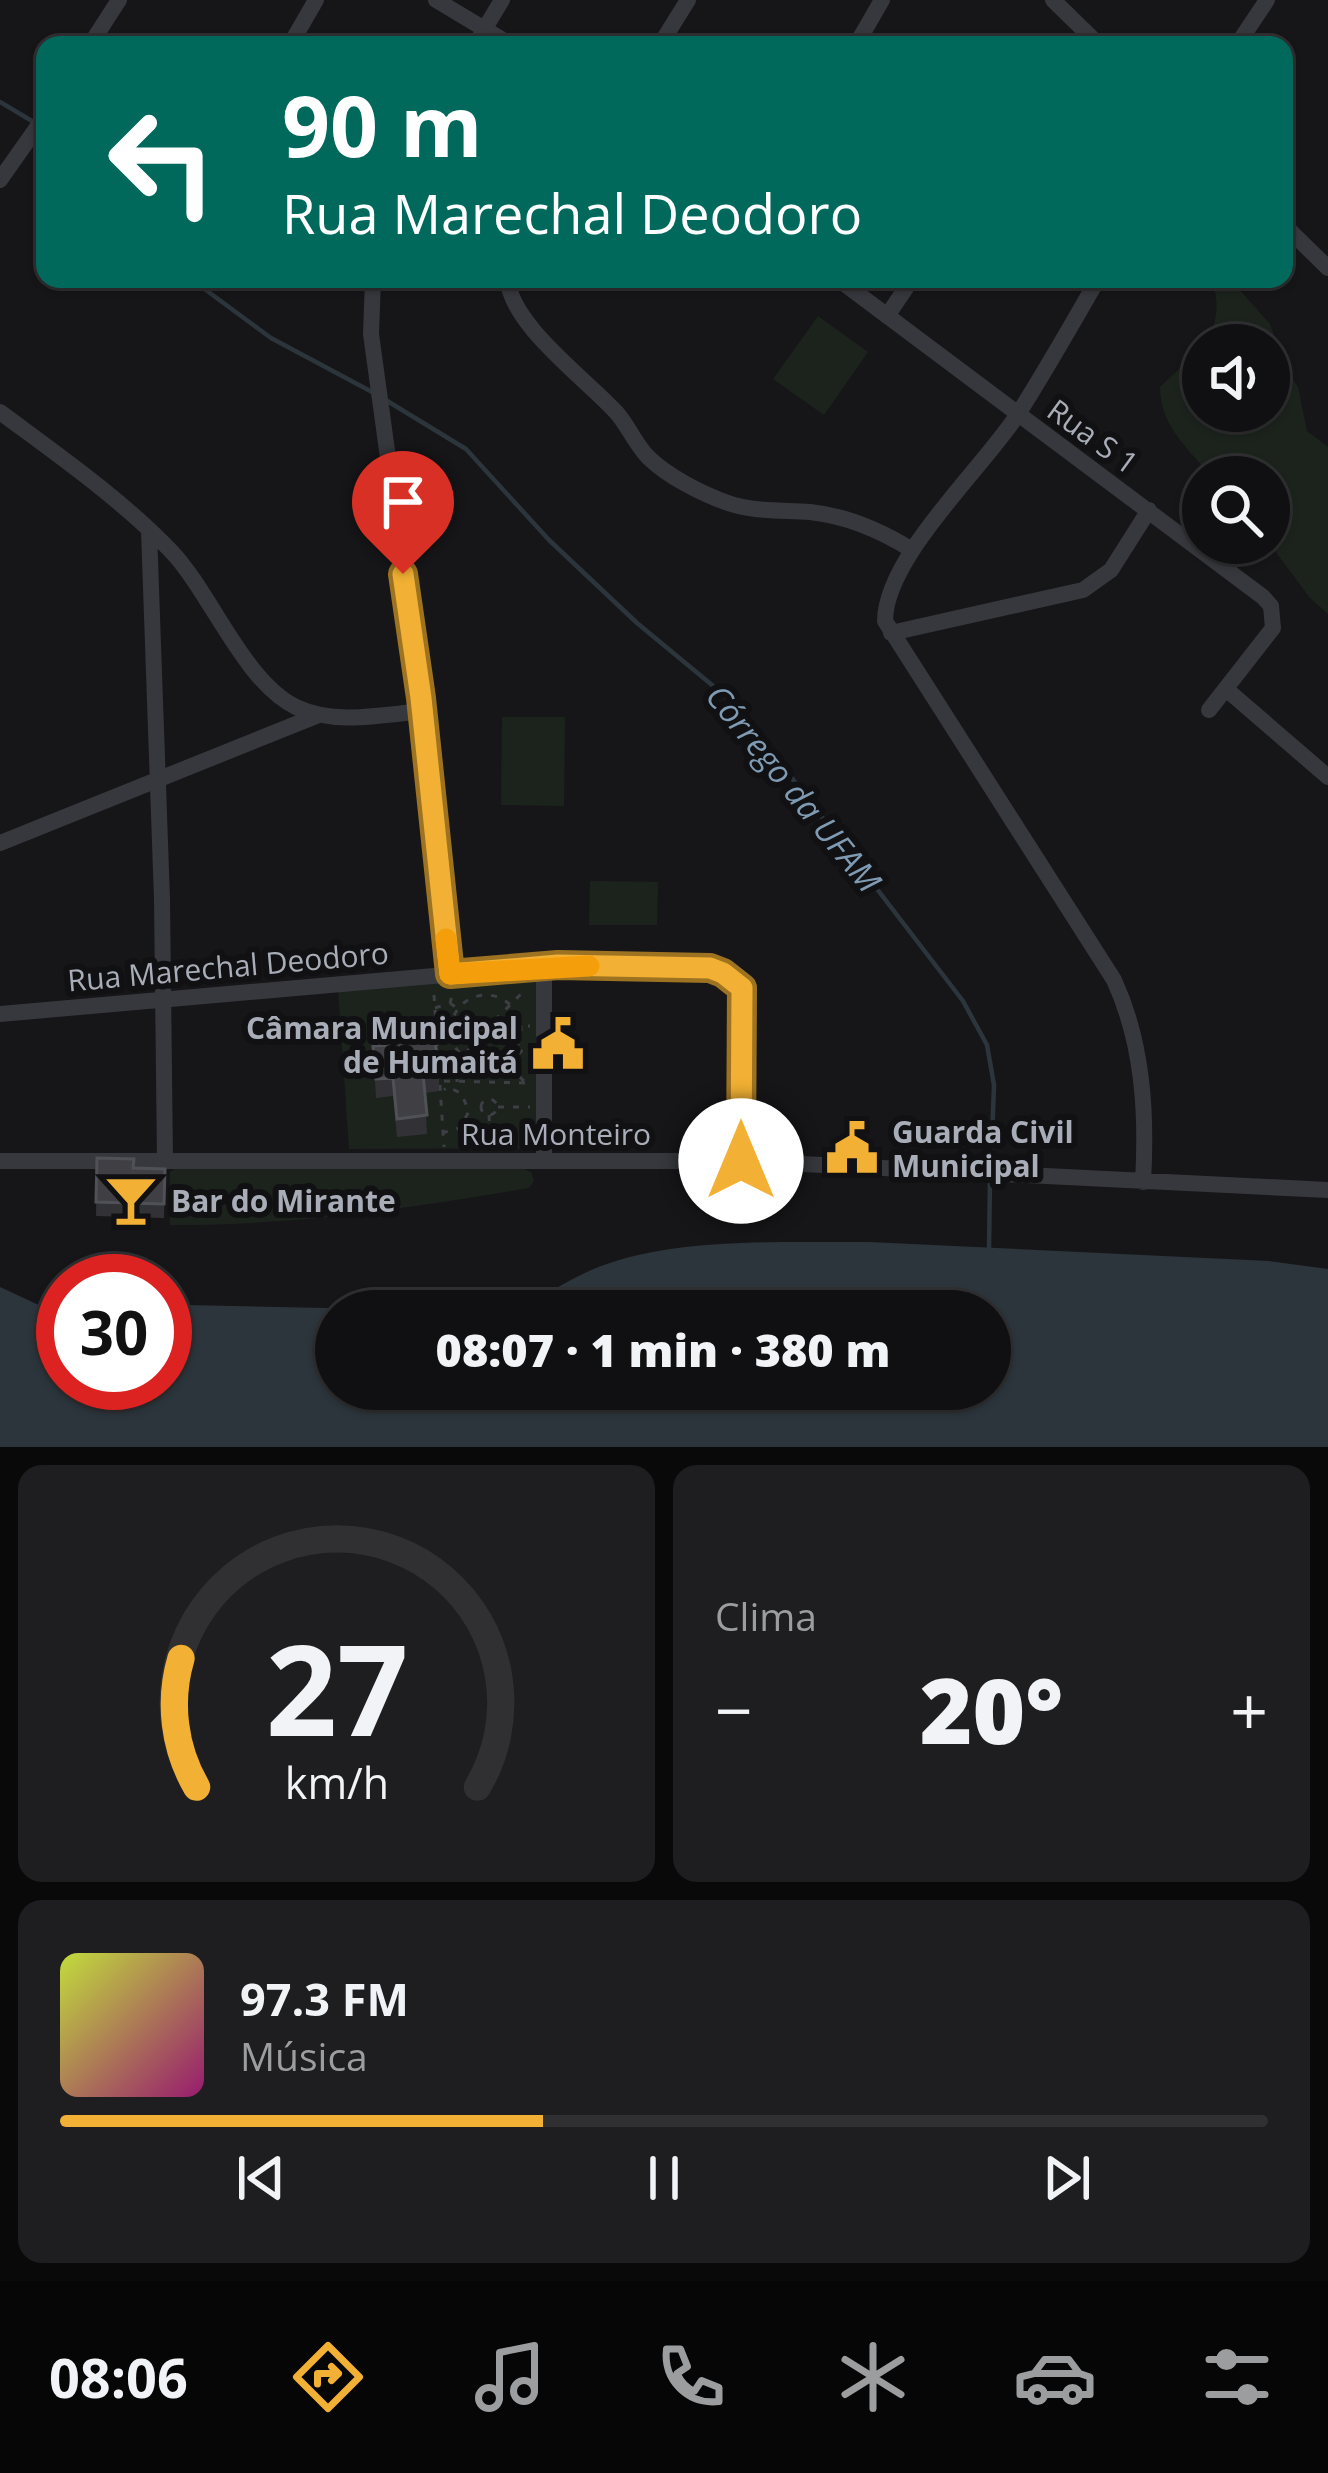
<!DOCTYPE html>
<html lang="pt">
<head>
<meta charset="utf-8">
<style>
  body { margin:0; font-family:"Open Sans",sans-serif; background:#1e1e20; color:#f1f3f6; height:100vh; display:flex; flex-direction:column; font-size:45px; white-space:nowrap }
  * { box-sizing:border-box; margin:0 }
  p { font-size:39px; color:#9c9d9f }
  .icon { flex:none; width:66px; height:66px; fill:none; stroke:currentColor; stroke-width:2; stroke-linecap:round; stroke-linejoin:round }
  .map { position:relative; height:1447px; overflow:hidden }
  .details { display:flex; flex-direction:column; gap:18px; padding:18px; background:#09090a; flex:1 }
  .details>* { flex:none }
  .guide { position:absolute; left:36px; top:36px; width:1257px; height:252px; border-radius:24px; box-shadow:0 3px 9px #0004,0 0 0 3px #303032; background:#00695c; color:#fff; overflow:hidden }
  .controls { position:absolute; left:1182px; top:324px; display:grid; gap:24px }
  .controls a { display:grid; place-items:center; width:108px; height:108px; border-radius:50%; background:#101012; box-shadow:0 3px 9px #0004,0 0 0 3px #303032; font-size:60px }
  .speed { position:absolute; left:36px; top:1254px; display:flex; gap:24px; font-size:60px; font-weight:700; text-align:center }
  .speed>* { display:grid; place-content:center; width:156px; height:156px; border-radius:50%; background:#101012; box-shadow:0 3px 9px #0004,0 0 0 3px #303032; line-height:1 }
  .speed .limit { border:18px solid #d22; background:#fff; color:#111 }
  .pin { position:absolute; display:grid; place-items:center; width:102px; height:102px; color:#fff; margin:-123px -51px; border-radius:50% 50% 50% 0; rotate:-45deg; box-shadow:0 0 12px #0007 }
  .pin .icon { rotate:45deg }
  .me { position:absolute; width:132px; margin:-66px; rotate:0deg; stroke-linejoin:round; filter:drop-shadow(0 0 9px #0008) }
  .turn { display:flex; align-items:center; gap:42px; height:252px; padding:0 48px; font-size:54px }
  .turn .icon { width:156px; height:156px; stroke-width:2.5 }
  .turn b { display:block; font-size:84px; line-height:102px }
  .big { font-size:90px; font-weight:800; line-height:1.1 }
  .details .widget { flex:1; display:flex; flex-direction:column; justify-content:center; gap:18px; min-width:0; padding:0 42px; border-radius:24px; background:#1e1e20 }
  .details .dial { align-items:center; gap:0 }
  .dial svg { height:312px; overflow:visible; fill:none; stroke:#303032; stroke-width:7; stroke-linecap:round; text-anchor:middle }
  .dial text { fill:#f1f3f6; stroke:none }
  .song { display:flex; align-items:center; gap:36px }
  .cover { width:144px; height:144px; border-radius:18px; background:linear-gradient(135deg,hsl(70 70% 55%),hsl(320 70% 35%)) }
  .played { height:12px; border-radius:6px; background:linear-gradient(90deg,#f2b134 40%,#303032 40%) }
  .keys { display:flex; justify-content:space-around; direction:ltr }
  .heat { display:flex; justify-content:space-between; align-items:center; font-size:66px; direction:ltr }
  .details .tiles { flex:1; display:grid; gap:18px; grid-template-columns:1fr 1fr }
  .widget:last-child { grid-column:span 2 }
  .trip { position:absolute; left:315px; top:1290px; width:696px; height:120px; border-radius:60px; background:#101012; box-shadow:0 3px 9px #0004,0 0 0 3px #303032; font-weight:800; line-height:120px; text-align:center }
  .tab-bar { display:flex; height:192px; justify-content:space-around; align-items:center; background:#060607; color:#9c9d9f }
  .tab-bar .icon { width:84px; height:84px }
  .tab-bar .active { color:#f2b134 }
  .tab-bar b { font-size:54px; color:#f1f3f6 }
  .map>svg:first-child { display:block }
  .green { fill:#1c231d }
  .water { fill:#2c353c }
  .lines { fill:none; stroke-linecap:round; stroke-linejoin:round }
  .stream { stroke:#2c353c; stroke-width:4.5 }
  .path { stroke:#3d3f44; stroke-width:3; stroke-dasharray:6 9; stroke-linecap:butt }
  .minor { stroke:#37383d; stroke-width:16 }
  .wall { fill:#323236 }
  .building { fill:#3f3f44; stroke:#4f5156; stroke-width:3 }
  .route-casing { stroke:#9d7322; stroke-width:30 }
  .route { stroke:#f2b134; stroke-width:21 }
  .slow { stroke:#f59e0b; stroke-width:21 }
  .labels { text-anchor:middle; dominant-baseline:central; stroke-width:12; stroke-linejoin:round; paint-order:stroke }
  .street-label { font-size:30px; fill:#a8adb8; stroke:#111113 }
  .poi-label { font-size:30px; font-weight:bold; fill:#a8adb8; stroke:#111113; text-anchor:start }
  .water-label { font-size:33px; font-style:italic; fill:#7f9bb3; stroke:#111113 }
</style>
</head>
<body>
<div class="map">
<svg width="1328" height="1447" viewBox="0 0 1328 1447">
  <rect width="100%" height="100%" fill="#161618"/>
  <!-- green -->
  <path class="green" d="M 1210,279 L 1230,279 L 1270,324 L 1285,368 L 1298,387 L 1307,431 L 1328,447 L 1328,614 L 1310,598 L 1269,543 L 1269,477 L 1212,477 C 1188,448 1160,426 1160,387 L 1203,346 L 1203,411 L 1269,411 L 1269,345 L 1203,345 C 1218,329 1221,297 1210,279 Z
    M 818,316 L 868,352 L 824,415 L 773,379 Z
    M 502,717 L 565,717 L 564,806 L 501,805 Z
    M 590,881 L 658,882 L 657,925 L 589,925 Z
    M 536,971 L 536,1148 L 349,1149 L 338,988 Z
    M 175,1169 L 524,1169 L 531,1172 L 534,1181 L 529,1188 C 409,1208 292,1226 170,1225 L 170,1172 Z"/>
  <!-- water -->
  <path class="water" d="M 869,1242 L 1269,1261 L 1328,1269 L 1328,1447 L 0,1447 L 0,1287 L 43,1307 L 63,1309 L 63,1383 L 165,1383 L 165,1307 L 186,1305 L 469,1311 L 336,1311 L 336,1389 L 990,1389 L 990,1311 L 515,1311 C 540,1299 564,1282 589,1271 C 669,1236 782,1243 869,1242 Z"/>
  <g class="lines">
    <!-- stream -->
    <path class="stream" d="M 0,102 L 37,124
      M 191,279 L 271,338 L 374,393
      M 384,399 L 466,449 L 549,540 L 637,623 L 735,704 L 963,1001 L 987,1045 L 994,1085 L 991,1167
      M 989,1251 L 990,1178"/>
    <!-- path -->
    <path class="path" d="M 434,995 L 444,1147
      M451 1030a35 35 0 1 1 70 0a35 35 0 1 1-70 0Z
      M 450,1003 L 476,1023
      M 435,1008 L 450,1003 L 453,993
      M475 1030a11 11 0 1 1 22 0a11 11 0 1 1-22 0Z
      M 495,1020 L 522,993
      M 498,1027 L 530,1026
      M 440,1034 L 472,1031
      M 495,1038 L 511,1050
      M 441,1058 L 457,1064 L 457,1082
      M 456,1063 L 478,1040
      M 444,1081 L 530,1083
      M 524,1081 C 511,1070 512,1054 528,1047
      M481 1107a8 8 0 1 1 16 0a8 8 0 1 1-16 0Z
      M 498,1107 L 530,1107
      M 489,1115 L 491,1146
      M 442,1133 L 460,1128 L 469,1111 L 461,1093 L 447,1087 L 444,1090"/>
    <!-- minor -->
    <path class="minor" d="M 436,0 L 511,45
      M 1053,0 L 1099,45
      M 90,45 L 119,0
      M 290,45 L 316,0
      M 475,45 L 502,0
      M 660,45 L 688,0
      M 856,45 L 882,0
      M 1237,45 L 1267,0
      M 0,180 L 45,116
      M 1284,225 L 1328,268
      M 373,279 L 371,334 L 421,698 L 450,973
      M 508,279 C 509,323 586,379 616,412 C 628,425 635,444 648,457 C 667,476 702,494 728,503 C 754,512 782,510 810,512 C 848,516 880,530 912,550
      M 838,279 L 1263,597 L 1271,606 L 1273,628 L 1209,710
      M 1098,279 C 1072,324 1046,370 1018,414 C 982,469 885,558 885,621 L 1114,980 C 1143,1043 1147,1113 1143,1182
      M 887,316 L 912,279
      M 0,412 C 58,455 121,499 171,551 C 211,593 244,682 296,707 C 333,725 382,715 422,711
      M 149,531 L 162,899 L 165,1161
      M 891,633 L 1083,590 L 1111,570 L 1149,510
      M 1226,689 L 1328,777
      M 0,843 L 316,716
      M 544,966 L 544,1159
      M 0,1014 L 558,965 L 709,968 L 723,973 L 742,989 L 741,1161
      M 0,1161 L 741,1161 L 1328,1190"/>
  </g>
  <!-- wall -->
  <path class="wall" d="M 386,1033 L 420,1041 L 439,1073 L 439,1091 L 425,1093 L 427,1134 L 397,1137 L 393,1096 L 376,1098 L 373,1046 L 386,1045 Z
    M 97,1158 L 133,1168 L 165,1169 L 164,1218 L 96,1216 Z"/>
  <!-- building -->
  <path class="building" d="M 419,1030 L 420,1041 L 435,1039 L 439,1073 L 423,1074 L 427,1115 L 397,1119 L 393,1078 L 376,1079 L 373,1046 L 387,1045 L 386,1033 Z
    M 97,1158 L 134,1159 L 133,1168 L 165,1169 L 164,1204 L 96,1202 Z"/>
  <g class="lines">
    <!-- route casing -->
    <g class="route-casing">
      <path id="route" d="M 403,574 L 421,698 L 450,974 L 558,965 L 710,968 L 723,973 L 742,988 L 741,1161"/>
    </g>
    <!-- route -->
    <use href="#route" class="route"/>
    <!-- slow -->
    <path class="slow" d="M 446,939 L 450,974 L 589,966"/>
  </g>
  <!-- icons -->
  <defs>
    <g id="civic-bare" transform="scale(4.14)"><path d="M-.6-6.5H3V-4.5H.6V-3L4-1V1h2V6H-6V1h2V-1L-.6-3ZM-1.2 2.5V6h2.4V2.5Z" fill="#f2b134" stroke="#111113" stroke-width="2.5" paint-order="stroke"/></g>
    <g id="bar-bare" transform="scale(4.14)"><path d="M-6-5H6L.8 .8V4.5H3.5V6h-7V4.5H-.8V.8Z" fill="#f2b134" stroke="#111113" stroke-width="2.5" paint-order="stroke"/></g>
  </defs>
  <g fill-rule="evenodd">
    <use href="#civic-bare" x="558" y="1044"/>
    <use href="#civic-bare" x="852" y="1148"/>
    <use href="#bar-bare" x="131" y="1200"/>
  </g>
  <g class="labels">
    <!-- street labels -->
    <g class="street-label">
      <text transform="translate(1093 436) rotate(36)">Rua S 1</text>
      <text transform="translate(228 966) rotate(-5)">Rua Marechal Deodoro</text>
      <text x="556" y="1133">Rua Monteiro</text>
    </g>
    <!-- poi labels -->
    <g class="poi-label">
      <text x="518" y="1027" text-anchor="end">Câmara Municipal<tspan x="518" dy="34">de Humaitá</tspan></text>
      <text x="892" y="1131">Guarda Civil<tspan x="892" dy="34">Municipal</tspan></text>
      <text x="171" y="1200">Bar do Mirante</text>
    </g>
    <!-- water labels -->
    <g class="water-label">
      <text transform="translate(794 788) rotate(51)">Córrego da UFAM</text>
    </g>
  </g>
</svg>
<div class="controls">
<a><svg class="icon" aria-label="sound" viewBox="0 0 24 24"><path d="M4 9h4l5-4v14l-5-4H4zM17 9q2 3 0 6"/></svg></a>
<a><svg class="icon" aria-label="search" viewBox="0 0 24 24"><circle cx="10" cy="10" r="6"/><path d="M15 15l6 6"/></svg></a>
</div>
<div class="speed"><div class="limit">30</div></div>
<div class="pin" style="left:403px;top:574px;background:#d93025"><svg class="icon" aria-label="arrive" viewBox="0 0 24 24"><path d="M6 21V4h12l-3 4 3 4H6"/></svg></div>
<svg class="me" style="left:741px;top:1161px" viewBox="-20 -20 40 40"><circle r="19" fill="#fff"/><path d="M0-13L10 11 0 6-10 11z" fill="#f2b134"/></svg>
<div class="trip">08:07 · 1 min · 380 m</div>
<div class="guide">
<div class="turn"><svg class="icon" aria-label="left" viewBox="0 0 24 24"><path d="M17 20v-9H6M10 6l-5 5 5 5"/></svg><div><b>90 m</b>Rua Marechal Deodoro</div></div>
</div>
</div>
<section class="details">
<div class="tiles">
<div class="widget dial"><svg viewBox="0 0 100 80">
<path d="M14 69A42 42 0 1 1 86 69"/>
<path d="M14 69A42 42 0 0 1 10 36" stroke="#f2b134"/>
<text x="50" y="56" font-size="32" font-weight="700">27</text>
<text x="50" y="72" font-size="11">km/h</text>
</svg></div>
<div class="widget"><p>Clima</p>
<div class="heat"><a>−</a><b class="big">20°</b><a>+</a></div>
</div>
<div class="widget">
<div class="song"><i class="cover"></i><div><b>97.3 FM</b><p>Música</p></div></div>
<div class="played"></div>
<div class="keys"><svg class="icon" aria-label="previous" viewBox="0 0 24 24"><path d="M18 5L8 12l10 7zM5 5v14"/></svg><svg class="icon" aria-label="pause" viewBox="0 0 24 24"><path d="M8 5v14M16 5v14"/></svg><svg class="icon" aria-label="next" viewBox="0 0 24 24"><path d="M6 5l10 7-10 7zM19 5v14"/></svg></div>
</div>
</div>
</section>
<nav class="tab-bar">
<b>08:06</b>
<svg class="icon active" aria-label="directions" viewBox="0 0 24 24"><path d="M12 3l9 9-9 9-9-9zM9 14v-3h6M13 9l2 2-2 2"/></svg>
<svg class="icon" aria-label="music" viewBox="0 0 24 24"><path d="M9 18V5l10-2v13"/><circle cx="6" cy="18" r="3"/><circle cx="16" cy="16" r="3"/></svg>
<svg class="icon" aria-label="phone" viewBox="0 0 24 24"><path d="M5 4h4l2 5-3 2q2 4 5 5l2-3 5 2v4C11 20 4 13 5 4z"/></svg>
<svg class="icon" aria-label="climate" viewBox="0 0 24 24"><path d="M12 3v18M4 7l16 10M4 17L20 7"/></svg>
<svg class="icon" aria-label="car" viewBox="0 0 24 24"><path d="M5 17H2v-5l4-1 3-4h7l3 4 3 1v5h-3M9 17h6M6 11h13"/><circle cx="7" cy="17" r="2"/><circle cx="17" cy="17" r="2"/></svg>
<svg class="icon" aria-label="filters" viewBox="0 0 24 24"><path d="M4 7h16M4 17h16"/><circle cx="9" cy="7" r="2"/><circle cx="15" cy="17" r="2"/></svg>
</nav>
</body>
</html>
